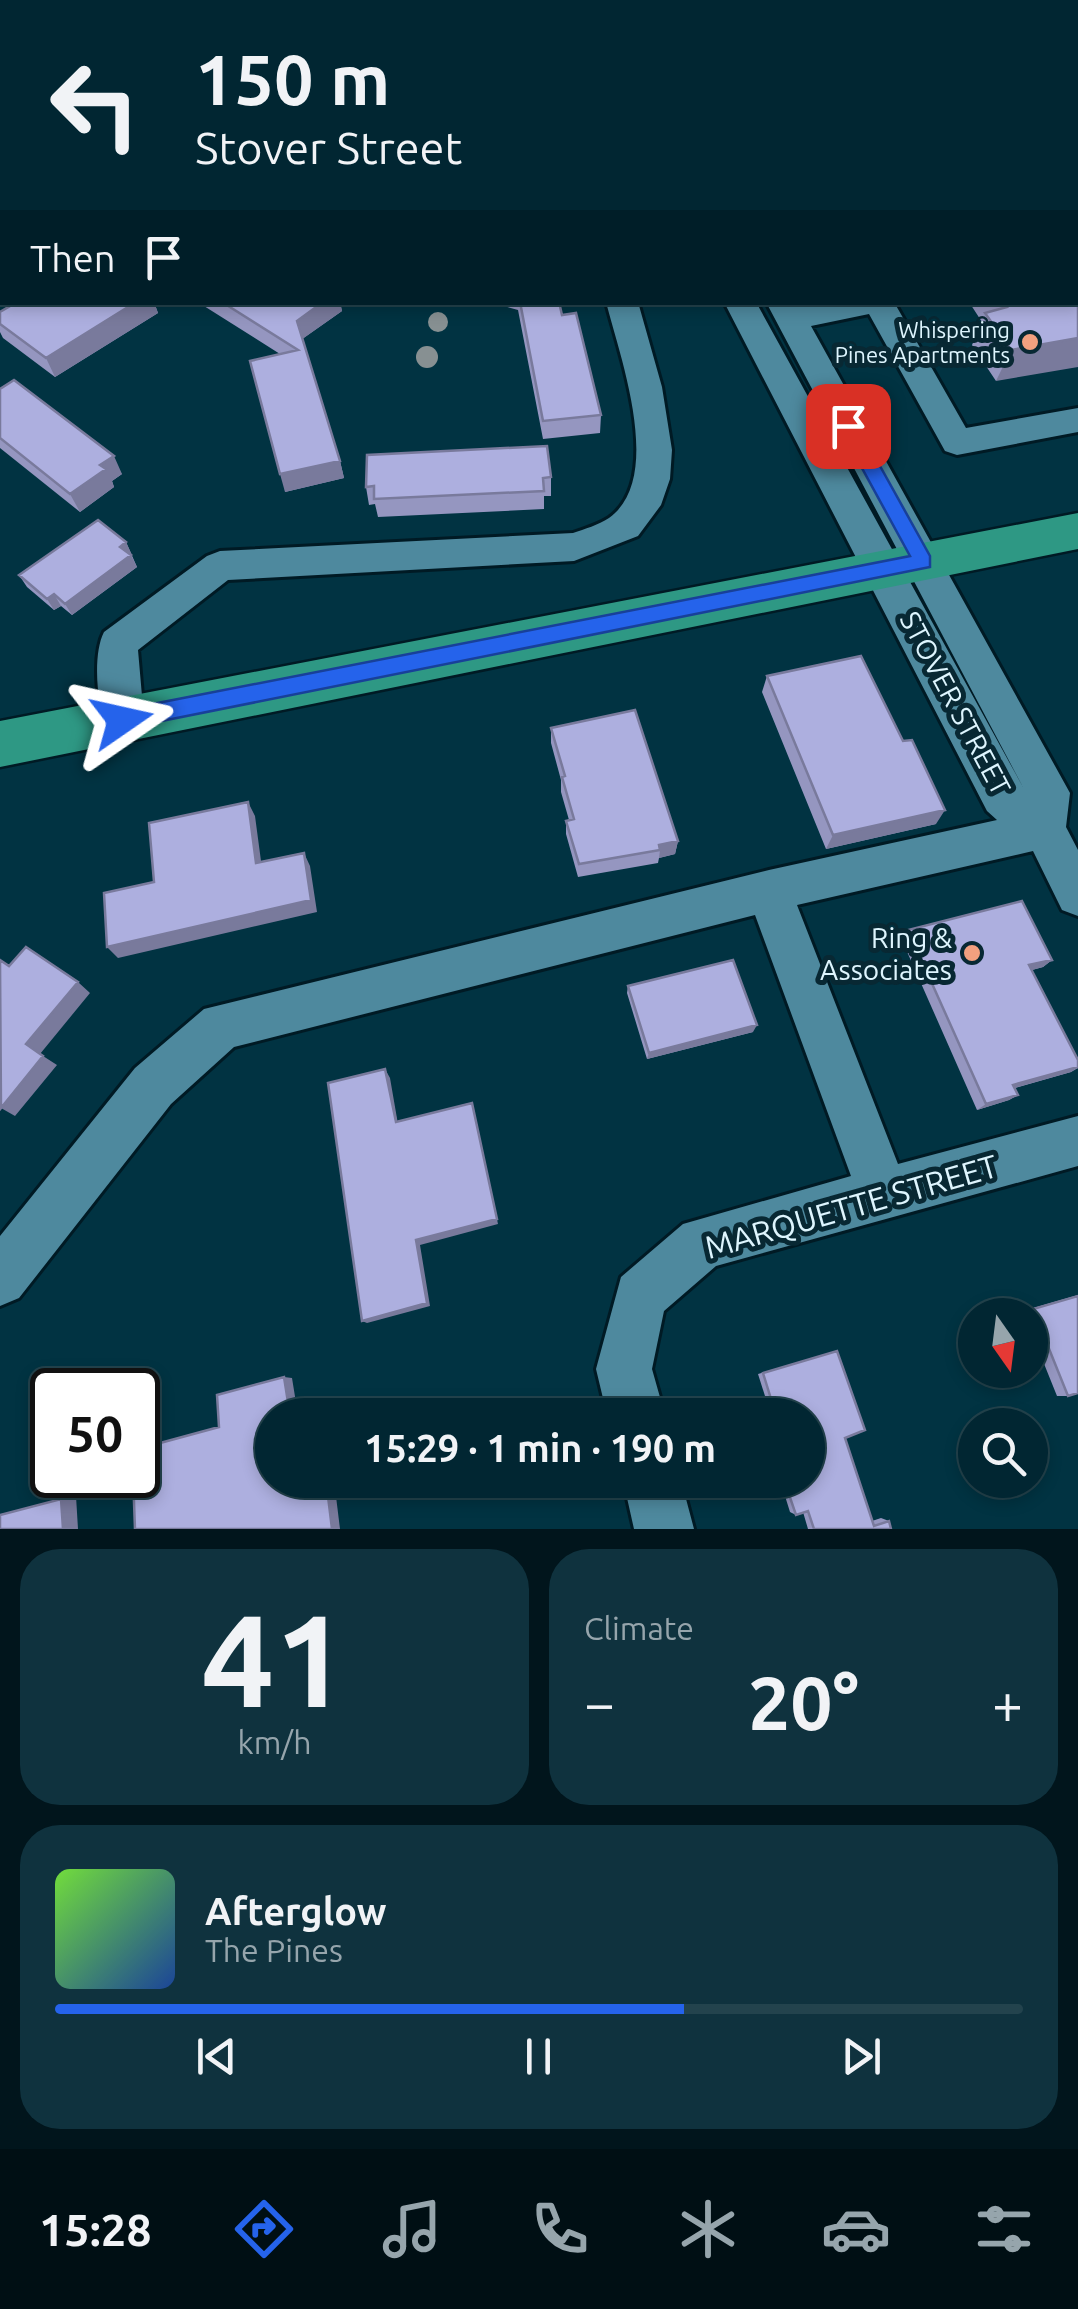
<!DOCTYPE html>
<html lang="en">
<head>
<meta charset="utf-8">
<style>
  body { margin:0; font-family:Ubuntu,sans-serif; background:#0f323e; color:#f1f3f6; height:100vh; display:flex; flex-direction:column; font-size:38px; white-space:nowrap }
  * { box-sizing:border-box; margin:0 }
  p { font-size:32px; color:#96a5ac }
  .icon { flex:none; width:55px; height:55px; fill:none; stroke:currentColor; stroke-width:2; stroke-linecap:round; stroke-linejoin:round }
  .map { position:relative; height:1529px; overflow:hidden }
  .details { display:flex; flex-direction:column; gap:20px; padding:20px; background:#01151c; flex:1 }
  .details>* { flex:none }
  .banner { position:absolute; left:0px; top:0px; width:1080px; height:305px; box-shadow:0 5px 15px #0003,0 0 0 2px #23434d; background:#012632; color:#f1f3f6; overflow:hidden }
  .needle { width:65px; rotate:166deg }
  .fabs { position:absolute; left:958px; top:1298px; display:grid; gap:20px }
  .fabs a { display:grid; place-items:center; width:90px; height:90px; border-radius:50%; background:#012632; box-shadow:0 5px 15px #0003,0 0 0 2px #23434d; font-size:50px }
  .speed { position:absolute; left:30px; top:1368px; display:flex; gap:20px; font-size:50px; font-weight:700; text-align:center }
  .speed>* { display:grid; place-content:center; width:130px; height:130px; border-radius:50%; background:#012632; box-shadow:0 5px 15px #0003,0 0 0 2px #23434d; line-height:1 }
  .speed .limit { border:5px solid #111; border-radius:15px; background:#fff; color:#111 }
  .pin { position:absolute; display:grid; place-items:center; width:85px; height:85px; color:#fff; margin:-42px; border-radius:20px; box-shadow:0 5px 15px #0006 }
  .me { position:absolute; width:110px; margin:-55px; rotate:79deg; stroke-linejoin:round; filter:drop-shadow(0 0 8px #0008) }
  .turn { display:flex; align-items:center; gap:35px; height:210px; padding:0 30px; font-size:45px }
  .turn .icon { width:130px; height:130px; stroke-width:2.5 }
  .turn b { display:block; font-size:70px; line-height:85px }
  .then { display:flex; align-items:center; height:95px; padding:0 30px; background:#0003; gap:20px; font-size:38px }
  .big { font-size:75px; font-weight:600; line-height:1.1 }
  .details .widget { flex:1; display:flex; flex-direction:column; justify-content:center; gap:15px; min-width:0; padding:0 35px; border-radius:40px; background:#0f323e }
  .details .dial { align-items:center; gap:0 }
  .dial b { font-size:130px; line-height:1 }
  .song { display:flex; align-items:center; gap:30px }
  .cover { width:120px; height:120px; border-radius:15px; background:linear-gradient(135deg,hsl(100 70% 55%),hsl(220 70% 35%)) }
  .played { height:10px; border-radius:5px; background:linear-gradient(90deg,#2563eb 65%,#23434d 65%) }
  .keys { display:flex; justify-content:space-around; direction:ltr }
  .heat { display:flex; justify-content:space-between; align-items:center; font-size:55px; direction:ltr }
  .details .tiles { flex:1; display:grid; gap:20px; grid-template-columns:1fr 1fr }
  .widget:last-child { grid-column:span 2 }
  .trip { position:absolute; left:255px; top:1398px; width:570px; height:100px; border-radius:50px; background:#012632; box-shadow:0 5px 15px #0003,0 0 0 2px #23434d; font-weight:600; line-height:100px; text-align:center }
  .tab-bar { display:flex; height:160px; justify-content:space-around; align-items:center; background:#000f14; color:#96a5ac }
  .tab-bar .icon { width:70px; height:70px }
  .tab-bar .active { color:#2563eb }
  .tab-bar b { font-size:45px; color:#f1f3f6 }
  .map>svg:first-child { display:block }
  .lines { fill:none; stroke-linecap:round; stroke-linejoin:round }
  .minor-casing { stroke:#001a24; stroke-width:6 }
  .major-casing { stroke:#001a24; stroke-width:5 }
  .minor { fill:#4e899e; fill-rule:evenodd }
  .major { fill:#2e9884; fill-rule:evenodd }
  .tree { fill:#879092 }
  .wall { fill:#9596c0 }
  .shaded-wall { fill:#797a9c }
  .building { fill:#adafdf; stroke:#797a9c; stroke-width:2.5 }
  .route { fill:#2563eb; stroke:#184099; stroke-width:2.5 }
  .poi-dot { fill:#f2a07f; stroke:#082833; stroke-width:4 }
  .labels { text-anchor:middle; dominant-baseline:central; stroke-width:10; stroke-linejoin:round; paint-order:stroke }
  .far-poi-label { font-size:22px; fill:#def5fe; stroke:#082833; text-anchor:end }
  .street-label { font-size:28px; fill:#def5fe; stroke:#082833 }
  .poi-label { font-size:28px; fill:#def5fe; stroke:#082833; text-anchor:end }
  .near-street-label { font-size:32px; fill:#def5fe; stroke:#082833 }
</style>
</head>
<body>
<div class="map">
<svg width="1078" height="1529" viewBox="0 0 1078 1529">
  <rect width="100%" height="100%" fill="#013342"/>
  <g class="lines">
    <!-- minor casing -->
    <g class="minor-casing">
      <path id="minor" d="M 179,0 L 205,0 L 205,2 L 180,2 Z
        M 540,0 L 567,0 L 569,2 L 542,2 Z
        M 939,0 L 965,0 L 967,2 L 941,2 Z
        M 606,302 L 638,302 L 662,387 L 672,450 L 670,479 L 661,505 L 638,536 L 574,561 L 228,580 L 138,650 L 144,719 L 138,731 L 123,737 L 108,731 C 97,708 92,655 104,632 L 207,556 L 220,551 L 573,533 C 585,529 598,525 609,518 C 665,478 620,357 606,302 Z
        M 724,302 L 756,302 L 1024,789 L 766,302 L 798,302 L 800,306 L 894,302 L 966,428 L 1078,408 L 1078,432 L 957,455 L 945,451 L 869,314 L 811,326 L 1070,793 L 1066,827 L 1078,850 L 1078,916 L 1062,910 L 1033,851 L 797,905 L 898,1164 L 1078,1116 L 1078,1166 L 716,1266 L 664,1311 L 652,1369 L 665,1415 L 607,1415 L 596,1369 L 621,1277 L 683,1224 L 851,1176 L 755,915 L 234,1047 L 171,1104 L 19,1298 L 0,1306 L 0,1236 L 135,1068 L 204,1009 L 769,870 L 997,820 L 987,811 Z
        M 623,1480 L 681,1480 L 694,1529 L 634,1529 Z"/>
    </g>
    <!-- major casing -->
    <g class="major-casing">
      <path id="major" d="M 1078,513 L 1078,549 L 0,767 L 0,721 Z"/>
    </g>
    <!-- minor -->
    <use href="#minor" class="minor"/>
    <!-- major -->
    <use href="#major" class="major"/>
  </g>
  <!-- trees -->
  <g class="tree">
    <circle cx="438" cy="322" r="10"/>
    <circle cx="427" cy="357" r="11"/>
  </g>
  <!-- wall -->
  <path class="wall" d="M 640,0 L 915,0 L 918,2 L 643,2 Z
    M 975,0 L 1078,0 L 1078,2 L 977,2 Z
    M 17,302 L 154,302 L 158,313 L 55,377 L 3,338 L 0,332 L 0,312 Z
    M 203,302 L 340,302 L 342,311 L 302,339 L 340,461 L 344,478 L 285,492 L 280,354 L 204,306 Z
    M 489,302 L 559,302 L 562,315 L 601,415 L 600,433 L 543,439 L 518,310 Z
    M 969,302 L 1078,302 L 996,381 L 972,345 L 982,322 Z
    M 0,389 L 122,474 L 112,481 L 114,487 L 80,512 L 0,448 Z
    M 551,477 L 551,496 L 544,496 L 544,509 L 378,517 L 375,504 L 369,505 L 366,487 Z
    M 126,542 L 137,567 L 72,615 L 61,606 L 54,610 L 27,587 L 19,575 Z
    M 767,676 L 936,824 L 826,849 L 762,692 Z
    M 551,728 L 678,841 L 675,854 L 659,858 L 658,863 L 578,877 L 566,834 L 566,821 L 569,820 L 561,792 L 561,780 L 551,743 Z
    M 908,930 L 1052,960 L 1043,967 L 1032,970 L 1078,1060 L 1078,1068 L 1071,1072 L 1015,1088 L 1018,1095 L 1009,1100 L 977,1110 L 901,938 Z
    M 628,986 L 753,1032 L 647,1059 L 627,993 Z
    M 1078,1295 L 1078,1393 L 1068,1396 L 1057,1396 L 1030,1329 L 1030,1315 L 1024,1315 L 1023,1311 Z
    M 837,1351 L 845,1438 L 872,1521 L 881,1518 L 889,1521 L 891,1529 L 808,1529 L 803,1512 L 796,1515 L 790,1512 L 780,1480 L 808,1480 L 808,1415 L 771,1415 L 758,1374 Z"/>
  <!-- shaded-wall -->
  <path class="shaded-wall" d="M 2,123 L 2,153 L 0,153 L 0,124 Z
    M 136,302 L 154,302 L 158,313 L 55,377 L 46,358 Z
    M 323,302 L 340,302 L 342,311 L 301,340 L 297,321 Z
    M 1078,338 L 1078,367 L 996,381 L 1011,350 Z
    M 114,456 L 122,474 L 112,481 L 114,487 L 80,512 L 70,494 L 100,465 Z
    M 340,461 L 344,478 L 285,492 L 280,474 Z
    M 126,542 L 132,555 L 120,547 Z
    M 131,555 L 137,567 L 72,615 L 65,604 Z
    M 54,594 L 61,606 L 54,610 L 47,599 Z
    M 248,802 L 255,816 L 263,876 L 256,863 Z
    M 945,810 L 936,824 L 826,849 L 833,835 Z
    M 678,841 L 675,854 L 659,858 L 660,850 L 659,845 Z
    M 304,853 L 310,866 L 317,912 L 118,958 L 107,947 Z
    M 1052,960 L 1043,967 L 1021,973 L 1029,965 Z
    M 78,982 L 90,993 L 40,1054 L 26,1044 Z
    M 757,1025 L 753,1032 L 647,1059 L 649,1053 Z
    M 43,1056 L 57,1065 L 15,1116 L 1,1108 Z
    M 1078,1067 L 1071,1072 L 1004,1091 L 1013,1085 Z
    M 385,1069 L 390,1078 L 399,1130 L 396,1122 Z
    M 1018,1095 L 1009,1100 L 977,1110 L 986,1104 Z
    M 472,1103 L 498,1224 L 420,1245 L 430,1306 L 367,1323 L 362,1321 L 416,1240 Z
    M 284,1377 L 292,1378 L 298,1415 L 290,1415 Z
    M 326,1480 L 334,1480 L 340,1529 L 332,1529 Z
    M 76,1496 L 78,1529 L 63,1529 L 61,1499 Z"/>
  <!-- building -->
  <path class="building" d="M 95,0 L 131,0 L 131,2 L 95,2 Z
    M 295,0 L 340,0 L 341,2 L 296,2 Z
    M 659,0 L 915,0 L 918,2 L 662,2 Z
    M 993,0 L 1078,0 L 1078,51 L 1078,2 L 996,2 Z
    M 0,9 L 2,9 L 2,123 L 0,124 Z
    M 1078,267 L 1078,338 L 1011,350 L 985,313 L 1007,307 L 1004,302 L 1078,302 Z
    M 17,302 L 136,302 L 46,358 L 0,324 L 0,312 Z
    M 222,302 L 323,302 L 297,321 L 340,461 L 280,474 L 250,361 L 298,350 Z
    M 520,302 L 559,302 L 562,315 L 576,313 L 601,415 L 543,421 Z
    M 14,380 L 114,456 L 100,465 L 106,469 L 70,494 L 0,438 L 0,389 Z
    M 547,446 L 551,477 L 543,478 L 544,491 L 374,499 L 374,486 L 366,487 L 367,455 Z
    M 98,520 L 126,542 L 120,547 L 131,555 L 65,604 L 54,594 L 47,599 L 19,575 Z
    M 861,656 L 903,741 L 912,740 L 945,810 L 833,835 L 767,676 Z
    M 635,710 L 678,841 L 659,845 L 660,850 L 579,864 L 566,821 L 574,819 L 562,777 L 565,776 L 551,728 Z
    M 248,802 L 256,863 L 304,853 L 311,900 L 107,947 L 104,893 L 154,882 L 149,823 Z
    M 1022,901 L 1052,960 L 1029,965 L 1078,1060 L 1078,1067 L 1013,1085 L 1018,1095 L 986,1104 L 908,930 Z
    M 26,947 L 78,982 L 26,1044 L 43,1056 L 1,1108 L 0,960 L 9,966 Z
    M 733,960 L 757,1025 L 649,1053 L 628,986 Z
    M 385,1069 L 396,1122 L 472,1103 L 497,1219 L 416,1240 L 427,1303 L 362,1321 L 328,1083 Z
    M 1078,1296 L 1078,1393 L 1068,1396 L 1033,1309 Z
    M 837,1351 L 865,1430 L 845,1438 L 874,1526 L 889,1521 L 891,1529 L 814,1529 L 808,1511 L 796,1515 L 784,1480 L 808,1480 L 808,1415 L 776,1415 L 763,1373 Z
    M 284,1377 L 290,1415 L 272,1415 L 272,1480 L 326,1480 L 332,1529 L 135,1529 L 133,1475 L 138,1475 L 138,1449 L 219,1427 L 217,1395 Z
    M 61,1499 L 63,1529 L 0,1529 L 0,1515 Z"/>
  <!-- route -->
  <path class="route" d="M 848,419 L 855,421 L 930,556 L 930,567 L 122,729 L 111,720 L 122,710 L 910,556 L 839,426 Z"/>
  <!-- markers -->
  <g class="poi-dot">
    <circle cx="1030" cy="342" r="10"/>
    <circle cx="972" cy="953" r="10"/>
  </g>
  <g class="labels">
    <!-- far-poi labels -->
    <g class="far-poi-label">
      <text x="1010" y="329">Whispering<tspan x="1010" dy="25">Pines Apartments</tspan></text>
    </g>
    <!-- street labels -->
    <g class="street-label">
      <text transform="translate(956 703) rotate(62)">STOVER STREET</text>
    </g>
    <!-- poi labels -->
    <g class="poi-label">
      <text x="952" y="937">Ring &amp;<tspan x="952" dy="32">Associates</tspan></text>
    </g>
    <!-- near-street labels -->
    <g class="near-street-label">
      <text transform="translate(851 1206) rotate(-16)">MARQUETTE STREET</text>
    </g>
  </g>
</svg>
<div class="fabs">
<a><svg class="needle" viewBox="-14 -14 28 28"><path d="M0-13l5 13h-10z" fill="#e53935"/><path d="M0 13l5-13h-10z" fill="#96a5ac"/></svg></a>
<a><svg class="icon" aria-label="search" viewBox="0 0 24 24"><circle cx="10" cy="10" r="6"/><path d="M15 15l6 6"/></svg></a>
</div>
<div class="speed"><div class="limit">50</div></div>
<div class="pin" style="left:848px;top:426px;background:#d93025"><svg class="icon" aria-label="arrive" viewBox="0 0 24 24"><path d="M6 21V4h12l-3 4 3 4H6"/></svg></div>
<svg class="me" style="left:122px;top:720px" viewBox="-20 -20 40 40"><path d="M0-17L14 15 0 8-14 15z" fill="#2563eb" stroke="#fff" stroke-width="4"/></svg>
<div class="trip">15:29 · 1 min · 190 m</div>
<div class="banner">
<div class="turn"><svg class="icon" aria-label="left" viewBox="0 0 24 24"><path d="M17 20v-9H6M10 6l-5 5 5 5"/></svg><div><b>150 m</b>Stover Street</div></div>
<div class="then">Then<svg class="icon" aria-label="arrive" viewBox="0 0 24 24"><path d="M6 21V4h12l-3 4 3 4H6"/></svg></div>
</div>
</div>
<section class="details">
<div class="tiles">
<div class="widget dial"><b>41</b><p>km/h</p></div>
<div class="widget"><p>Climate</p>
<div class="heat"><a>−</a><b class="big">20°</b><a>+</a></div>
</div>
<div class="widget">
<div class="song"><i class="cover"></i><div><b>Afterglow</b><p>The Pines</p></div></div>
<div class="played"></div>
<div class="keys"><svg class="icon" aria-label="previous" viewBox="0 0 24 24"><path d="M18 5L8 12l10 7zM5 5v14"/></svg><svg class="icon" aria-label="pause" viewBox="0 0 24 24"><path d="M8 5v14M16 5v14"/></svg><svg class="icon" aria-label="next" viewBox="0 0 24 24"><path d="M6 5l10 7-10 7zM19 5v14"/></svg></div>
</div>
</div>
</section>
<nav class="tab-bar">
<b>15:28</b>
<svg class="icon active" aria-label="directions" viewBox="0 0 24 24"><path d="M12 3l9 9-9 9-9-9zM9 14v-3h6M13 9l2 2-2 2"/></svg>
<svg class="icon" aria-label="music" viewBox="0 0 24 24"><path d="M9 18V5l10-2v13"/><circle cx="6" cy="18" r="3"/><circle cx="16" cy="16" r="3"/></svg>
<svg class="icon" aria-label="phone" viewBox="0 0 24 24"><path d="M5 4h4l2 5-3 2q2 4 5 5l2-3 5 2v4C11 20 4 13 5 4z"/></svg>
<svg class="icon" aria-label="climate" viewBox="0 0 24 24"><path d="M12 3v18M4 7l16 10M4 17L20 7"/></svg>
<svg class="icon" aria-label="car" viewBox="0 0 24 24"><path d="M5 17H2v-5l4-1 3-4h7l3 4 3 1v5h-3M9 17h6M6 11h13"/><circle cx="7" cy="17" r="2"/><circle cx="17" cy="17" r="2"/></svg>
<svg class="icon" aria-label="filters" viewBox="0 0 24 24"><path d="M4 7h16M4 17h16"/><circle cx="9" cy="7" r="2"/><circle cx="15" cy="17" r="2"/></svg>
</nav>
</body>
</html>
